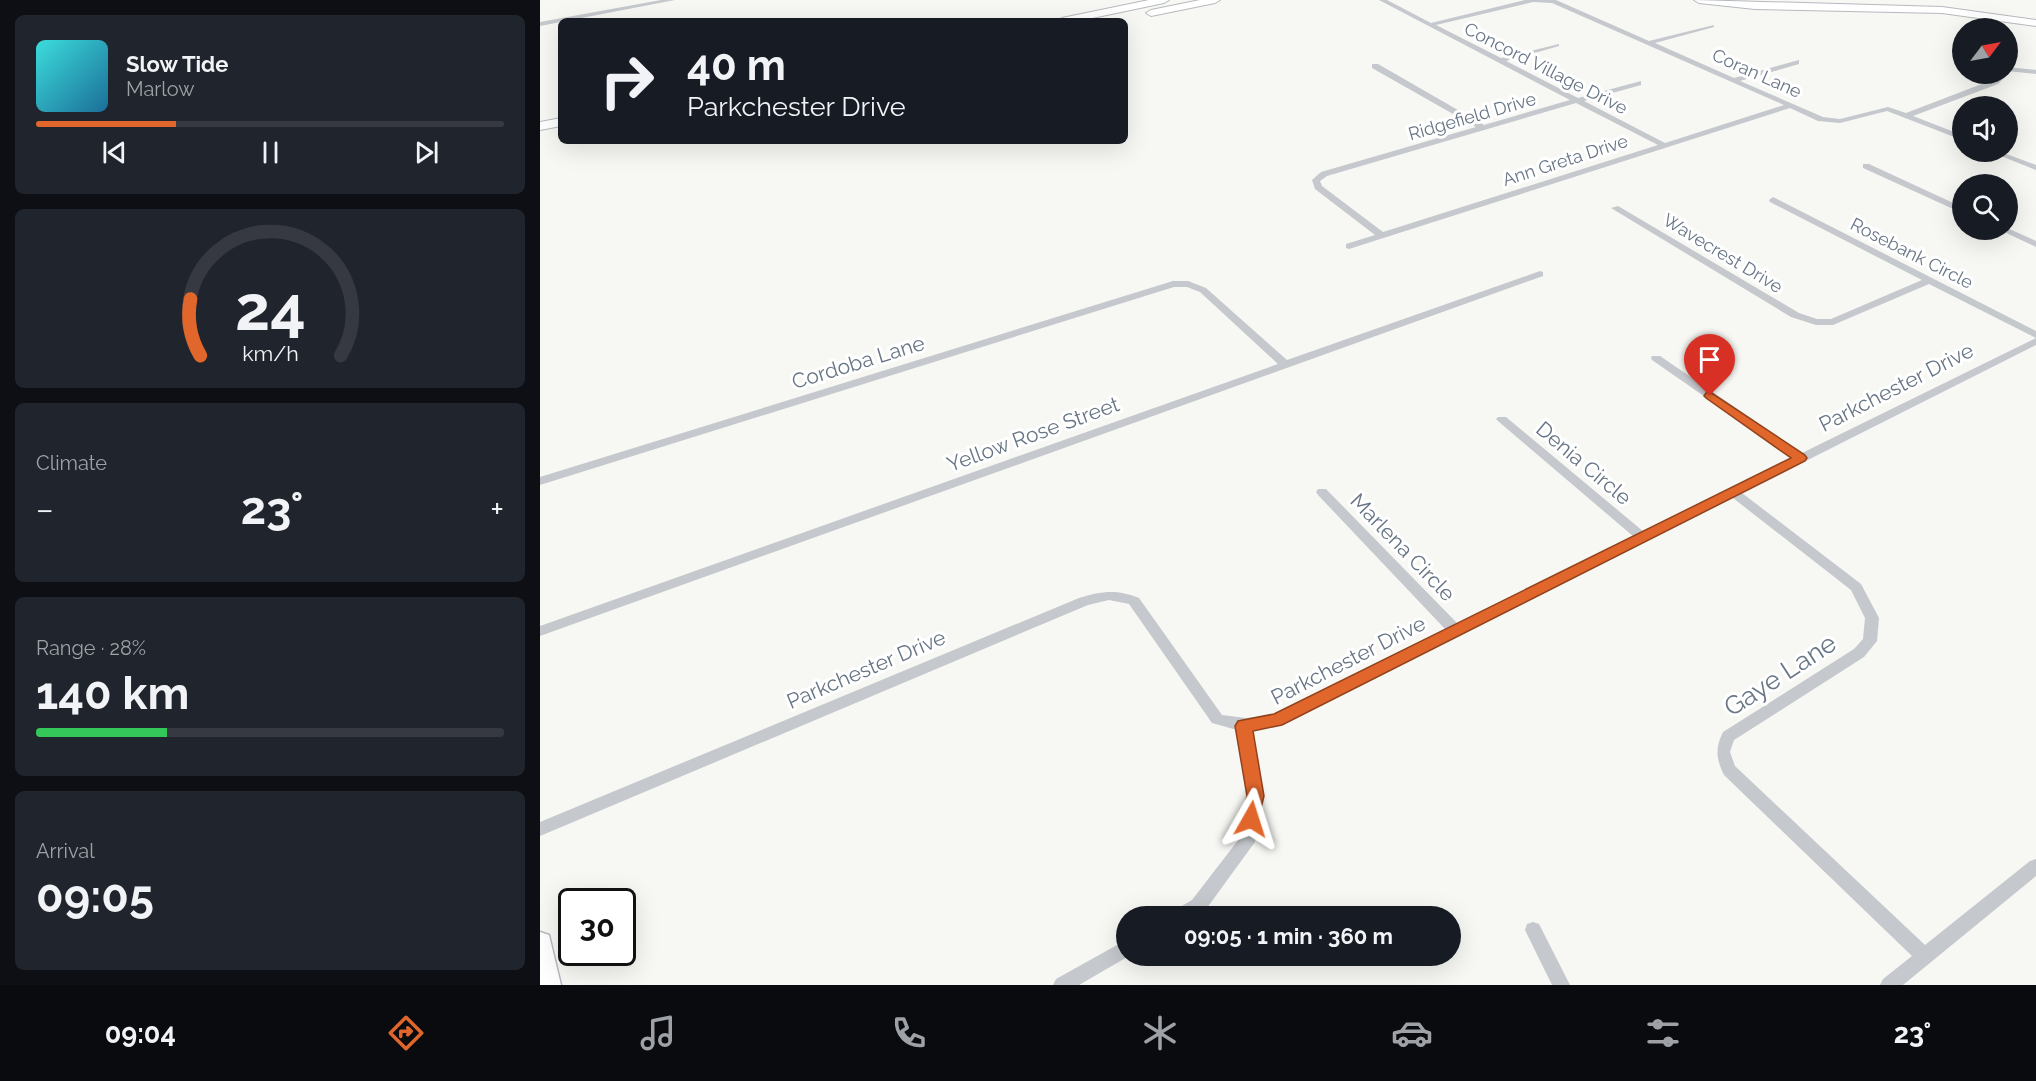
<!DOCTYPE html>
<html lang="en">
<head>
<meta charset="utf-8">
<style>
  body { margin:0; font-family:Raleway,sans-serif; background:#20242c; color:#f1f3f6; height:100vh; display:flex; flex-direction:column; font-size:22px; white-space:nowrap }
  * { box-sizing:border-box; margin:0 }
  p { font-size:20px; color:#9ea1a6 }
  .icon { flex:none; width:33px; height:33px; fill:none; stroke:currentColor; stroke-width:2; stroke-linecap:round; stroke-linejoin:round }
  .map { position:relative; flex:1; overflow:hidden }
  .panel { display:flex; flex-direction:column; gap:15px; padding:15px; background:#0d0f14; width:540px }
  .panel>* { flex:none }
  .banner { position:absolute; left:18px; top:18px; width:570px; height:126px; border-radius:9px; box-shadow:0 6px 24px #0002; background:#171b24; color:#f1f3f6; overflow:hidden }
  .needle { width:39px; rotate:58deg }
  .controls { position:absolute; left:1412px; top:18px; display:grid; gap:12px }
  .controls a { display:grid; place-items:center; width:66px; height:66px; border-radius:50%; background:#171b24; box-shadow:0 6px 24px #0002; font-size:30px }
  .speed { position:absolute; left:18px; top:888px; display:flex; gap:12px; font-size:30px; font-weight:700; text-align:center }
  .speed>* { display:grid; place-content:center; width:78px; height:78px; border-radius:50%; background:#171b24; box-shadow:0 6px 24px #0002; line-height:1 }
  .speed .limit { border:3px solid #111; border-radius:9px; background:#fff; color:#111 }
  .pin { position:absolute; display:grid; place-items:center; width:51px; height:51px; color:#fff; margin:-62px -26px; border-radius:50% 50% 50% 0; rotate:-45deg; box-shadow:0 0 6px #0007 }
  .pin .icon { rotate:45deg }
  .me { position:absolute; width:66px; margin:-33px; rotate:6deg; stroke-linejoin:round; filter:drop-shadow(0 0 4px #0008) }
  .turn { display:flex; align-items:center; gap:21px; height:126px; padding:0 30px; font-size:27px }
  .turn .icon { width:78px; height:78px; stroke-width:2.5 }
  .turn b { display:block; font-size:42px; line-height:51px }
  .big { font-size:45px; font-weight:700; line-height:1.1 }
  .panel .card { flex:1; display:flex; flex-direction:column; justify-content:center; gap:9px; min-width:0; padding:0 21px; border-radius:9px; background:#20242c }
  .panel .dial { align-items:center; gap:0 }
  .dial svg { height:156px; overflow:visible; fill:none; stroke:#363941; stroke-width:7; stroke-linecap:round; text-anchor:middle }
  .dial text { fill:#f1f3f6; stroke:none }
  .song { display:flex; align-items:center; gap:18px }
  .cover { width:72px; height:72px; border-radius:9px; background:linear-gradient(135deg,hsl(180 70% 55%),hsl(200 70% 35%)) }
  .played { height:6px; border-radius:3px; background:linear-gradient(90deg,#e1662b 30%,#363941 30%) }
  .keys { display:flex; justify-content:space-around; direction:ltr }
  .heat { display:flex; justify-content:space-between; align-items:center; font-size:33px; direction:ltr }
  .charge { height:9px; border-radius:4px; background:linear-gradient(90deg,#34c759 28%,#363941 0) }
  .trip { position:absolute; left:576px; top:906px; width:345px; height:60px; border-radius:30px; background:#171b24; box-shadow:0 6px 24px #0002; font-weight:700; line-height:60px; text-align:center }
  .dock { display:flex; height:96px; justify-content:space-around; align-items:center; background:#090b0e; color:#9ea1a6 }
  .dock .icon { width:42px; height:42px }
  .dock .current { color:#e1662b }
  .dock b { font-size:27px; color:#f1f3f6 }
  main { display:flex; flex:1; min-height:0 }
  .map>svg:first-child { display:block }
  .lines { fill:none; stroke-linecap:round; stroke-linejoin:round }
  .secondary-casing { stroke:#b5babf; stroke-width:3 }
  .primary-casing { stroke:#b6babe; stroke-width:2 }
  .street { fill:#c5c8cc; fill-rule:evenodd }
  .secondary { fill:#fff; fill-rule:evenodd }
  .primary { fill:#fff; fill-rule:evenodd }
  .route { fill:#e1662b; stroke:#92421c; stroke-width:1.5 }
  .labels { text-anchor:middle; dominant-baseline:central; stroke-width:6; stroke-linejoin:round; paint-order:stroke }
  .far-street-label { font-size:18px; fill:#677585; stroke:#fff }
  .street-label { font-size:21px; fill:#677585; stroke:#fff }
  .near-street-label { font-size:26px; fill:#677585; stroke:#fff }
</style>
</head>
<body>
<main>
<section class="panel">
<div class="card">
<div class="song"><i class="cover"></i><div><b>Slow Tide</b><p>Marlow</p></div></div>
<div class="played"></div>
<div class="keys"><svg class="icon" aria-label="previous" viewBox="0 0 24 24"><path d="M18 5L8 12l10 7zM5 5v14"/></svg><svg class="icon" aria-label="pause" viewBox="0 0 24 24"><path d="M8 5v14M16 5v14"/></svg><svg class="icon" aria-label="next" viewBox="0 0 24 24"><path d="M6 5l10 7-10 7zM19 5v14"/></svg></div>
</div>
<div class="card dial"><svg viewBox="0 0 100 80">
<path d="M14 69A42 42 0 1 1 86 69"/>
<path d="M14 69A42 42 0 0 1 9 40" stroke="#e1662b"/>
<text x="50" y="56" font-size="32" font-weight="700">24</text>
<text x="50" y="72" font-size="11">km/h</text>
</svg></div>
<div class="card"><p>Climate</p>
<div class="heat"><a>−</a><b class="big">23°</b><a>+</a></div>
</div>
<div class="card"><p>Range · 28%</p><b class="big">140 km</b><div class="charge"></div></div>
<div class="card"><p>Arrival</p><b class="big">09:05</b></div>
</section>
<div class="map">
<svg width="1496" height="985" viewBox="0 0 1496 985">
  <rect width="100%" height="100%" fill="#f7f7f4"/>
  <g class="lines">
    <!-- secondary casing -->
    <g class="secondary-casing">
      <path id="secondary" d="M 0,932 L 9,935 L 21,985 L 0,985 Z"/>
    </g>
    <!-- primary casing -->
    <g class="primary-casing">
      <path id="primary" d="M 609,0 L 629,0 L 624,3 L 538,21 L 517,21 L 522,18 Z
        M 660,0 L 680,0 L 675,3 L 611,16 L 606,13 L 611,10 Z
        M 1154,0 L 1402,7 L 1496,20 L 1496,26 L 1402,13 L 1215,9 L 1159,3 Z
        M 21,118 L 21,126 L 0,130 L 0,122 Z"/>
    </g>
    <!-- street -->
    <path class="street" d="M 121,0 L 135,0 L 0,26 L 0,22 Z
      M 839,0 L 847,0 L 891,23 L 985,0 L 1016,0 L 1109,41 L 1174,25 L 1174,27 L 1115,43 L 1194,78 L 1259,60 L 1259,64 L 1200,81 L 1283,117 L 1300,119 L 1348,107 L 1366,113 L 1452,80 L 1460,74 L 1468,74 L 1458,84 L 1373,116 L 1422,135 L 1422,140 L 1347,111 L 1300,123 L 1278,121 L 1250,108 L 809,249 L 806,248 L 806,244 L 835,235 L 775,189 L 772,180 L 781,172 L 936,127 L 832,68 L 832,64 L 838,64 L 944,125 L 1030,100 ZM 993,2 L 1012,3 L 1244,105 L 1125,143 L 1044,101 L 1101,85 L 1101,81 L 1038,98 L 966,61 L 1019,46 L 1019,44 L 961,58 L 896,25 ZM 1036,103 L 1118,145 L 843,232 L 782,186 L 780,181 L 787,176 Z
      M 1458,16 L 1461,18 L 1463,28 L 1457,28 L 1455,18 Z
      M 1467,67 L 1496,70 L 1496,74 L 1467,71 Z
      M 1451,152 L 1461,152 L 1496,165 L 1496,170 Z
      M 1323,164 L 1329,164 L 1422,207 L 1422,213 L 1323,168 Z
      M 1233,197 L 1496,331 L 1496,345 L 1202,493 L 1321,584 L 1339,618 L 1337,641 L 1324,657 L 1194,740 L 1190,752 L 1195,766 L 1385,945 L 1490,861 L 1496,859 L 1496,876 L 1363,985 L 1340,985 L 1343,979 L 1372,956 L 1184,775 C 1176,759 1175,748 1183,732 L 1314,649 L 1323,639 L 1325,618 L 1311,590 L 1193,498 L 741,725 L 712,730 L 723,796 L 715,842 L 664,912 L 656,916 L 633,916 L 635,910 L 652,900 L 699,839 L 707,796 L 697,730 L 672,723 L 589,604 L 569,600 L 548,605 L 0,836 L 0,822 L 539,598 C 561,591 577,589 599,598 L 682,715 L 706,718 L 734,715 L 906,630 L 778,495 L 776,492 L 778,489 L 786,489 L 918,624 L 1094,537 L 958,421 L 956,419 L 958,417 L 966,417 L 1104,532 L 1253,458 L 1112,360 L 1111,358 L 1112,356 L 1120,356 L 1262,453 L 1496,338 L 1389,284 L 1293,325 L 1276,325 L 1251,317 L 1071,208 L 1078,206 L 1259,313 L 1277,319 L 1291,319 L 1382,280 L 1230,202 L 1229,200 Z
      M 1467,228 L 1496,241 L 1496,247 L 1460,230 L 1467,230 Z
      M 1000,271 L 1003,272 L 1003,276 L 0,636 L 0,626 L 738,364 L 660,292 L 647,287 L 634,287 L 0,485 L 0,477 L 633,281 L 648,281 L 666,288 L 747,360 Z
      M 993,922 L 999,924 L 1030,985 L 1012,985 L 985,930 L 987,924 Z
      M 586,940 L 586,956 L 589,956 L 539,985 L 513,985 L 516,979 Z"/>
    <!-- secondary -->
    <use href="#secondary" class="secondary"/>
    <!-- primary -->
    <use href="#primary" class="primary"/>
  </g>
  <!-- route -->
  <path class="route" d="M 1170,392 L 1265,455 L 1267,458 L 1265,461 L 742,725 L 713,731 L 724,796 L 717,824 L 711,827 L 705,824 L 702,819 L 707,796 L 695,726 L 698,721 L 734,714 L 1251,458 L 1166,398 L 1164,396 L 1166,393 Z"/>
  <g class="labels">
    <!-- far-street labels -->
    <g class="far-street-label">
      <text transform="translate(1006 68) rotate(27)">Concord Village Drive</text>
      <text transform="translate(1217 73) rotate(24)">Coran Lane</text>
      <text transform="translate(932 116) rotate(-16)">Ridgefield Drive</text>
      <text transform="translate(1025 160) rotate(-18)">Ann Greta Drive</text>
      <text transform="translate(1183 253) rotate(31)">Wavecrest Drive</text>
      <text transform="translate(1372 253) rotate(27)">Rosebank Circle</text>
    </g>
    <!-- street labels -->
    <g class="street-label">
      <text transform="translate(318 362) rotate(-17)">Cordoba Lane</text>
      <text transform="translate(1356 387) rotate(-27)">Parkchester Drive</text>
      <text transform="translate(493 434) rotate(-20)">Yellow Rose Street</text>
      <text transform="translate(1044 463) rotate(40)">Denia Circle</text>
      <text transform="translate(863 547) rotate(46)">Marlena Circle</text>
      <text transform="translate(808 660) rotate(-27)">Parkchester Drive</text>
      <text transform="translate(326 669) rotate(-23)">Parkchester Drive</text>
    </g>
    <!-- near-street labels -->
    <g class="near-street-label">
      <text transform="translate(1240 675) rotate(-33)">Gaye Lane</text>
    </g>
  </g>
</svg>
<div class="controls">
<a><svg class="needle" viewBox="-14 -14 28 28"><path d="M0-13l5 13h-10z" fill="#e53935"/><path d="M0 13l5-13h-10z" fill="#9ea1a6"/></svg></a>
<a><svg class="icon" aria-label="sound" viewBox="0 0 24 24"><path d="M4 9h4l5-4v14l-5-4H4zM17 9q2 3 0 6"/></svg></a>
<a><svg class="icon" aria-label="search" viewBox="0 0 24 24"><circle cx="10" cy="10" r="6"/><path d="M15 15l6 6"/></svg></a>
</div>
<div class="speed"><div class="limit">30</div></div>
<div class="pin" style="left:1170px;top:396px;background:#d93025"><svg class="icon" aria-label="arrive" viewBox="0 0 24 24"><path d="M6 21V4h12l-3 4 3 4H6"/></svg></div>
<svg class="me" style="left:711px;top:819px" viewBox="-20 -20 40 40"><path d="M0-17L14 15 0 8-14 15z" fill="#e1662b" stroke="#fff" stroke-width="4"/></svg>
<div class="trip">09:05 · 1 min · 360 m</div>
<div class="banner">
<div class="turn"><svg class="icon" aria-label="right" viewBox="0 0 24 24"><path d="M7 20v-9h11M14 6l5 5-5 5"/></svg><div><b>40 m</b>Parkchester Drive</div></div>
</div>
</div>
</main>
<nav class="dock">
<b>09:04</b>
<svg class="icon current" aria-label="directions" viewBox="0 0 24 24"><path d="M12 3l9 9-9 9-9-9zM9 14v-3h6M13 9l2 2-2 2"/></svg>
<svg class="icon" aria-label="music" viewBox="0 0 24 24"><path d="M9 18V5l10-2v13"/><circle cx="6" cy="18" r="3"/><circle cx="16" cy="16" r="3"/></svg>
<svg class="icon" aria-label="phone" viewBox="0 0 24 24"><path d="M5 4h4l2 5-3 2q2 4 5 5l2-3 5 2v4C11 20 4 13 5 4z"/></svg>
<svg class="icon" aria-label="climate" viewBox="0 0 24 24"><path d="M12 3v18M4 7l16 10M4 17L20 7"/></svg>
<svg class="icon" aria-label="car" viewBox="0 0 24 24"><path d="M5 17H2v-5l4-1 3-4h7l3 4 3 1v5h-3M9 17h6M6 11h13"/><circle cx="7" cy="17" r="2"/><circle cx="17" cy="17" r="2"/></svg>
<svg class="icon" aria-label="filters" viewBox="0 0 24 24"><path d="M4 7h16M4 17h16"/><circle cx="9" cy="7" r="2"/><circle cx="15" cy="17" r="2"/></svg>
<b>23°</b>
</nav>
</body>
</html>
